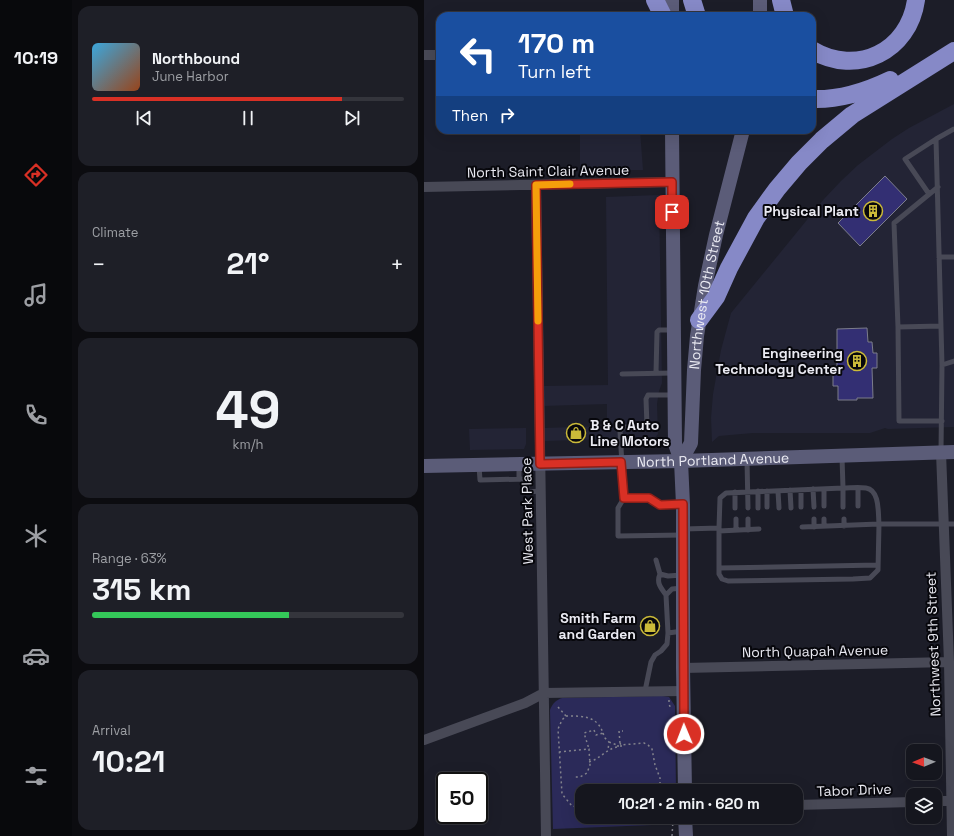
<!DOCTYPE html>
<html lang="en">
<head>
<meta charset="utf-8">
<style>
  body { margin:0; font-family:"Space Grotesk",sans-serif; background:#1e1f27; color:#f1f3f6; height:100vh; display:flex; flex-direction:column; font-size:15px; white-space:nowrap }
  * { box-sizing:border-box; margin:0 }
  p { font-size:13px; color:#9d9fa4 }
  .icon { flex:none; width:22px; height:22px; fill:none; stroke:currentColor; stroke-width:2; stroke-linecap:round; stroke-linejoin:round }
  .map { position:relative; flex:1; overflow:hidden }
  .side { display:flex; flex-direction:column; gap:6px; padding:6px; background:#0c0c10; width:352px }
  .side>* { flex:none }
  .top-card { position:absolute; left:12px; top:12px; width:380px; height:122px; border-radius:12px; box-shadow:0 4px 16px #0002,0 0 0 1px #34353c; background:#1a4fa0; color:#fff; overflow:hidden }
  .needle { width:26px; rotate:269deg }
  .tools { position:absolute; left:482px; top:744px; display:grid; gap:8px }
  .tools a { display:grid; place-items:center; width:36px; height:36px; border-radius:8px; background:#15161e; box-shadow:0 4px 16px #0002,0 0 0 1px #34353c; font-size:20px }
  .speed { position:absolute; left:12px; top:772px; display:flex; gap:8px; font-size:20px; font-weight:700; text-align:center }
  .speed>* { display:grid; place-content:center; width:52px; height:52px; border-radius:50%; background:#15161e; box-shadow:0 4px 16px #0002,0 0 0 1px #34353c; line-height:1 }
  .speed .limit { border:2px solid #111; border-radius:6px; background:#fff; color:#111 }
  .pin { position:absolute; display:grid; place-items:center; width:34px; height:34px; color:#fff; margin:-17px; border-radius:8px; box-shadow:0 2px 6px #0006 }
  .me { position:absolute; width:44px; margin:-22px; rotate:359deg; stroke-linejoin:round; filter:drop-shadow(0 0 3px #0008) }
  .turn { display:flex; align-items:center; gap:14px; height:84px; padding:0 16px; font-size:18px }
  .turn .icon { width:52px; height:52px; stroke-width:2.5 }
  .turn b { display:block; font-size:28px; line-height:34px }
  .then { display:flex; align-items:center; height:38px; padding:0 16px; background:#0003; gap:8px; font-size:15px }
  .big { font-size:30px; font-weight:800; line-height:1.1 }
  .side .widget { flex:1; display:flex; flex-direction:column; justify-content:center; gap:6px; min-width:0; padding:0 14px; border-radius:12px; background:#1e1f27 }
  .side .dial { align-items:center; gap:0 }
  .dial b { font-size:52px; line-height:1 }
  .song { display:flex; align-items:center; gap:12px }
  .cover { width:48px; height:48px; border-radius:6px; background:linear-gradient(135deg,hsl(200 70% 55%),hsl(20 70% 35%)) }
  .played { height:4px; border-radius:2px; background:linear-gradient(90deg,#d93025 80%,#34353c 80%) }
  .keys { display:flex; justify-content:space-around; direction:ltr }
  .heat { display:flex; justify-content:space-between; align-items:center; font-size:22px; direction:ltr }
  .charge { height:6px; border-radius:3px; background:linear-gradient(90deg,#34c759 63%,#34353c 0) }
  .trip { position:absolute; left:151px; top:784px; width:228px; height:40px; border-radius:12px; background:#15161e; box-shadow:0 4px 16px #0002,0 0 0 1px #34353c; font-weight:800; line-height:40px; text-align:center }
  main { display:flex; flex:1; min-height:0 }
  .dock { display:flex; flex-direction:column; width:72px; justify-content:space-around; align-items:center; background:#08090c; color:#9d9fa4 }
  .dock .icon { width:28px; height:28px }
  .dock .active { color:#d93025 }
  .dock b { font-size:18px; color:#f1f3f6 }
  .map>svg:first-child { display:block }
  .built { fill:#232435 }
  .green { fill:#2b2a59 }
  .building { fill:#332f73; stroke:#7c7d8b }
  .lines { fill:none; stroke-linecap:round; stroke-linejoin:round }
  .path { stroke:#82828c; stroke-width:1.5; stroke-dasharray:2 3; stroke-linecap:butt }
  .lane { stroke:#484956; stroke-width:5 }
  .street { stroke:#484956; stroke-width:10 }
  .secondary { stroke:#5b5c78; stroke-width:14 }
  .highway { stroke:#8689c7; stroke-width:18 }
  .route-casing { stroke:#8d1f18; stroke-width:10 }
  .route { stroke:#d93025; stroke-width:7 }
  .slow { stroke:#f59e0b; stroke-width:7 }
  .labels { text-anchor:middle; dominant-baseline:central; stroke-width:4; stroke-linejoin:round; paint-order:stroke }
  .street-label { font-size:14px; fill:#eaeaf2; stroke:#07070c }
  .poi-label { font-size:14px; font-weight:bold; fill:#eaeaf2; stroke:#07070c; text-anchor:end }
</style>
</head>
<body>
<main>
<nav class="dock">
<b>10:19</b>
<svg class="icon active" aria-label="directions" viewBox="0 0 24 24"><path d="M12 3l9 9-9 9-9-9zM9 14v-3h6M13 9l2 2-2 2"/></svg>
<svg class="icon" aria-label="music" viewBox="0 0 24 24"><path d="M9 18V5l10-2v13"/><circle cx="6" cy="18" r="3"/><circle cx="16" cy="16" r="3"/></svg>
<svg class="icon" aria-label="phone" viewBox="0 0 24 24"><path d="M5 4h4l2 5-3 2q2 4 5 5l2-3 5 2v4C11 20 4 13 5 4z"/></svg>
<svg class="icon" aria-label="climate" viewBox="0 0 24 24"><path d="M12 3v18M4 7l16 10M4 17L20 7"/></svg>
<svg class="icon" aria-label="car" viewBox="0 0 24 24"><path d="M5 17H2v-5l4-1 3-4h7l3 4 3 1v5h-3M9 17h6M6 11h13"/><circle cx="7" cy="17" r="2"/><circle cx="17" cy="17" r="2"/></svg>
<svg class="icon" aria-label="filters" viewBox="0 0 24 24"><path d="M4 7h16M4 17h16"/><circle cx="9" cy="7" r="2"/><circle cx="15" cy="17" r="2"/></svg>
</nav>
<section class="side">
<div class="widget">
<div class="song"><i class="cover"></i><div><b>Northbound</b><p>June Harbor</p></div></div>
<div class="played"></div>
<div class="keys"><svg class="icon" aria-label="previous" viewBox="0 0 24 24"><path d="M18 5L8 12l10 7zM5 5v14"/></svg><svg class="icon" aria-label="pause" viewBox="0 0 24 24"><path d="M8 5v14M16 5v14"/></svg><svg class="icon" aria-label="next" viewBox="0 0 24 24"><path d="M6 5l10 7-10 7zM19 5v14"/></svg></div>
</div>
<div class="widget"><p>Climate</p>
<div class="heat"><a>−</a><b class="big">21°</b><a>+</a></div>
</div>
<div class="widget dial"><b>49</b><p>km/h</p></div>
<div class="widget"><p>Range · 63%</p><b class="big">315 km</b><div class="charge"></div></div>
<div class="widget"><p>Arrival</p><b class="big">10:21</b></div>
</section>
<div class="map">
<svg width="530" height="836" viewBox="0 0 530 836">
  <rect width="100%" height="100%" fill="#1c1d28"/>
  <!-- built -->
  <path class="built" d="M 530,104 L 530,427 L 464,429 L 461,428 L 446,433 L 329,433 L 295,436 L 288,442 L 287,418 L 289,394 L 297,350 L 307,313 L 400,199 L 417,181 L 434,165 L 468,139 L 485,128 Z
    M 156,130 L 216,130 L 219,170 L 156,170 Z
    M 235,195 L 238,383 L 235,391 L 233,404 L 234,434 L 225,445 L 183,447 L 183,439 L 121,441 L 120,428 L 183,426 L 183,404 L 119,406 L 120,386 L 184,385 L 182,197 Z
    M 102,428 L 102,444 L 100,449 L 46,450 L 45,429 Z"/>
  <!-- green -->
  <path class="green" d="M 238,696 L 245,697 L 251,706 L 252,791 L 158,791 L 158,817 L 253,817 L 253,824 L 129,829 L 126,710 C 128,704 132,700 138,698 Z"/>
  <!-- building -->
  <path class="building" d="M 461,176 L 483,199 L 436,246 L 414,223 Z
    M 443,328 L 444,342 L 448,342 L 449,353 L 453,353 L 453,368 L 448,368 L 449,398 L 433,398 L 433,400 L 414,400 L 414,386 L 409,386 L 409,371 L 413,371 L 413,329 Z"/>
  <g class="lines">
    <!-- path -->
    <path class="path" d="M 245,700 L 245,704 L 247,709
      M 134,707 L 142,716 L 138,720 L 134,729 L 138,794 L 148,806 L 158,808
      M 142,716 C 157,716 173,715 179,733 L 172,735 L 170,730 L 160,733 L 165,749
      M 179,733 L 181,738 L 185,742 L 184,750
      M 185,742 L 193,745
      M 196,743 L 195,731 L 199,731
      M 197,745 L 197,747 L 194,747 L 194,744 L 196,743 L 197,745 L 220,743 L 224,745 L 228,749 L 231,765 L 236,778 L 236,791
      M 135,752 L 165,749 L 166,765 L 163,773 L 156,777 L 151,777
      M 165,762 C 176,759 182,749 193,747
      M 248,836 L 249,820"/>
    <!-- lane -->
    <path class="lane" d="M 505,194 L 481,159 L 512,139
      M 515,257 L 530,257
      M 517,326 L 474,327 L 475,421 L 518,421
      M 474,327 L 470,223 L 514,187
      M 518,365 L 530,361
      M 232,373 L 233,332 L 235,330 L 248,330
      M 198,374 L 249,373
      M 517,451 L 518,365 L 512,139 L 530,129
      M 418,457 L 419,488 C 426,488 434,487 442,488 C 456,490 454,513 455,524 L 530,524
      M 323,460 L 324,508
      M 95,464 L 95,479
      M 55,466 L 56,480 L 103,479 L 103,492 L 117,491
      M 434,488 L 434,506
      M 389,489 L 390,507
      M 400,489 L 400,506
      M 366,490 L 367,508
      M 334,491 L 334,508
      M 343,491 L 343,507
      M 354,491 L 355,508
      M 311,492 L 311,508
      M 200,498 L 196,431 L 200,427 L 219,428 L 223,426 L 222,399 L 224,395 L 250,395
      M 377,507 L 377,490
      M 312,519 L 312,530
      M 324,519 L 324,530
      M 390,519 L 390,527
      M 400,519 L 400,526
      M 420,519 L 420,526
      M 295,528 L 296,498 L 302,493 L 419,488 L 419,507
      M 260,529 L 295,528 L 295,574 L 298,579 L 304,581 L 429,579 L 446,578 L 454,570 L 455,524 L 378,527
      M 295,531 L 335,529
      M 259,535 L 194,536 L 194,508 L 200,498 L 225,498 L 236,505 L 259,505
      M 232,560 L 236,574 L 244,576 L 258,575
      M 295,568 L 454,565
      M 236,574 C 232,583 237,588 242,595
      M 244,633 L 242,595 L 248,589 L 259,588
      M 221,691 L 227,662 L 231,655 L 237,651 L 243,644 L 244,633 L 259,631"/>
    <!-- street -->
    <path class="street" d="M 0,55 L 16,55
      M 112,185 L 122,836
      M 0,187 L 248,182
      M 517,452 L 525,662 L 528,836
      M 259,668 L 525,662
      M 0,740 L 101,703 L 120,693 L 259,691
      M 511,801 L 530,801
      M 372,805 L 489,802"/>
    <!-- secondary -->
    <g class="secondary">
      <path d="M 248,0 L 248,16"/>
      <path d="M 336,16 L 336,0"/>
      <path d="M 248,130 L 251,444 L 257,461 L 259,505 L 259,668 L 261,791"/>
      <path id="s1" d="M 257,461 L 267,443 L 270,370 L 273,336 L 281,286 L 292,235 L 319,130"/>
      <path id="s2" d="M 0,466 L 257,461 L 530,452"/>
      <path d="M 261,817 L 262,836"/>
    </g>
    <!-- highway -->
    <path class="highway" d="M 231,0 L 239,16
      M 268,0 L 273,16
      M 357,0 L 361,16
      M 388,50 C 433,77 485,51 492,0
      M 388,99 C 416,100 441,92 466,80
      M 275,320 L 292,297 L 305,268 L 332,218 L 353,189 L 375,163 L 398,140 L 428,115 L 530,51"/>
  </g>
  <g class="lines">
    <!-- route casing -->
    <g class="route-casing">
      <path id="route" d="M 248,212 L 248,182 L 112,185 L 116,464 L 197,462 L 200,498 L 225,498 L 236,505 L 259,504 L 260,734"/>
    </g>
    <!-- route -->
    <use href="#route" class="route"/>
    <!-- slow -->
    <path class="slow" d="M 114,321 L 112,185 L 146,184"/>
  </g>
  <!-- icons -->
  <defs>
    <g id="building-ring" transform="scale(1)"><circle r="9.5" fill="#07070c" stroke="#cbba39" stroke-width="1.5"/><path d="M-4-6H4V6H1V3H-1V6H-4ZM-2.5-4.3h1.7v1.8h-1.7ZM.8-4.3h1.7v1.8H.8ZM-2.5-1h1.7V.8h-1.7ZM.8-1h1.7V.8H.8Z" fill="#cbba39"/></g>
    <g id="shop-ring" transform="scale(1)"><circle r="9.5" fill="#07070c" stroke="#cbba39" stroke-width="1.5"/><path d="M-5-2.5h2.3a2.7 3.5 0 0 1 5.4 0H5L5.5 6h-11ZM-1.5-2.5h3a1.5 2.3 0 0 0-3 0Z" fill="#cbba39"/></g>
  </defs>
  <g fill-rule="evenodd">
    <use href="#building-ring" x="449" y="211"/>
    <use href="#building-ring" x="433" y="361"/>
    <use href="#shop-ring" x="152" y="433"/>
    <use href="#shop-ring" x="226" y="626"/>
  </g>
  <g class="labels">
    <!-- street labels -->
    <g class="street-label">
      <text transform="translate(124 171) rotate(-1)">North Saint Clair Avenue</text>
      <text stroke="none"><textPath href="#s1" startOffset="170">Northwest 10th Street</textPath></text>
      <text stroke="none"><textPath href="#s2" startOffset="289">North Portland Avenue</textPath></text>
      <text transform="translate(103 511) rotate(-91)">West Park Place</text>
      <text transform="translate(509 644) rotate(-92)">Northwest 9th Street</text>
      <text transform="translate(391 651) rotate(-1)">North Quapah Avenue</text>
      <text transform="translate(430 790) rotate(-2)">Tabor Drive</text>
    </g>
    <!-- poi labels -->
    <g class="poi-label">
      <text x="435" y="211">Physical Plant</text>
      <text x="419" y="353">Engineering<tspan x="419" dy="16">Technology Center</tspan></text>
      <text x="166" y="425" text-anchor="start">B &amp; C Auto<tspan x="166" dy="16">Line Motors</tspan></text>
      <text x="212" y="618">Smith Farm<tspan x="212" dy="16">and Garden</tspan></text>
    </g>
  </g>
</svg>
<div class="tools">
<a><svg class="needle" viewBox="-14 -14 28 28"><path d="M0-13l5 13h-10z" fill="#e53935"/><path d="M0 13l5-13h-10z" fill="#9d9fa4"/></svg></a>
<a><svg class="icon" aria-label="layers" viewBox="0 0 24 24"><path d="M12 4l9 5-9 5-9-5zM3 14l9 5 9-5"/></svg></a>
</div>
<div class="speed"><div class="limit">50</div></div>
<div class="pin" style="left:248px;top:212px;background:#d93025"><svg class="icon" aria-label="arrive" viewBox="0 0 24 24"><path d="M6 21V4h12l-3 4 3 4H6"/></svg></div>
<svg class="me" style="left:260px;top:734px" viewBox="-20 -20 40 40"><circle r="17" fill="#d93025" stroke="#fff" stroke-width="3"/><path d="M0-11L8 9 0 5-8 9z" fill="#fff"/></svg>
<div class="trip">10:21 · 2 min · 620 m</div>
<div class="top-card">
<div class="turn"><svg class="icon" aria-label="left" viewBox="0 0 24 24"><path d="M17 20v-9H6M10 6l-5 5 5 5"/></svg><div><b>170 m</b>Turn left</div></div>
<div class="then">Then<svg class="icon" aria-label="right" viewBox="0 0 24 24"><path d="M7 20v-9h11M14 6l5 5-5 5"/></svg></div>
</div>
</div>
</main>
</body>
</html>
